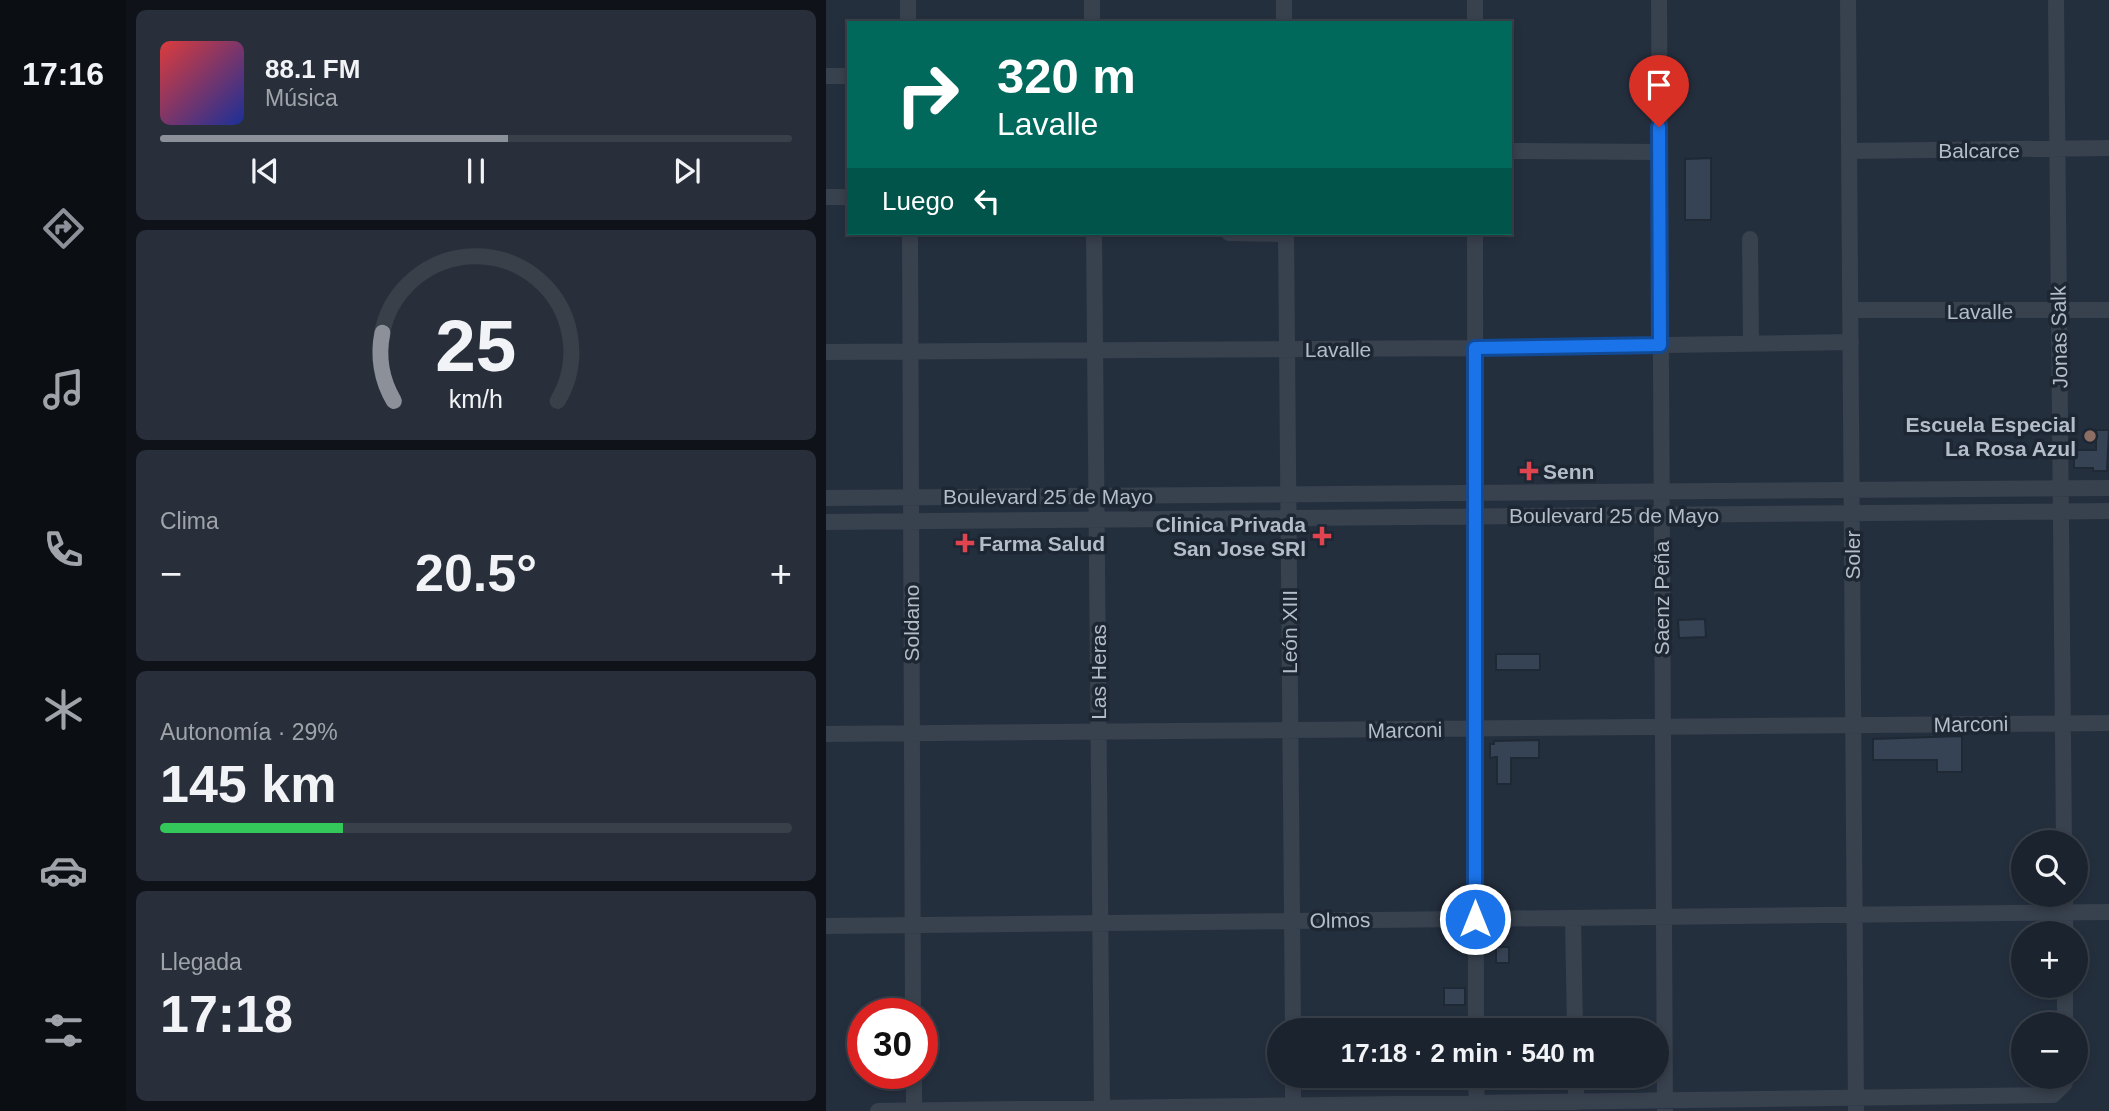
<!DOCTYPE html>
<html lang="es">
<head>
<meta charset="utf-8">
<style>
  body { margin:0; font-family:Arial,sans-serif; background:#282f3a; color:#f1f3f6; height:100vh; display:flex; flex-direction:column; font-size:26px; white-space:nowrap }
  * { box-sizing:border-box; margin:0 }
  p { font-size:23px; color:#a0a4aa }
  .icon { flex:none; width:38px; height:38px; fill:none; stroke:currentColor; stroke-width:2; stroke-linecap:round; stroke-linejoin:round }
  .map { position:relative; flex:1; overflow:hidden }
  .details { display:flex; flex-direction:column; gap:10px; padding:10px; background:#0f1319; width:700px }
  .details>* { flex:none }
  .guide { position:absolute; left:21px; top:21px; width:665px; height:214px; border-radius:0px; box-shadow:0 4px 10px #0003,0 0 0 2px #39404a; background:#00695c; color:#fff; overflow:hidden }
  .controls { position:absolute; left:1185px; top:830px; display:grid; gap:14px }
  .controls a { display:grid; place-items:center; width:77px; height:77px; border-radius:50%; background:#1b232e; box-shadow:0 4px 10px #0003,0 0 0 2px #39404a; font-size:35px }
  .speed { position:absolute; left:21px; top:998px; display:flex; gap:14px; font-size:35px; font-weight:700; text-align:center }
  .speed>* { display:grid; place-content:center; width:91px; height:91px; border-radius:50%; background:#1b232e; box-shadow:0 4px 10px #0003,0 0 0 2px #39404a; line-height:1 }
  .speed .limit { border:10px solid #d22; background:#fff; color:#111 }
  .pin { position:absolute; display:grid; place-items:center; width:60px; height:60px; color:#fff; margin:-72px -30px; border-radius:50% 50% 50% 0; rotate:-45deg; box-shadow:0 0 7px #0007 }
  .pin .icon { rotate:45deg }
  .me { position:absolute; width:77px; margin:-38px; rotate:0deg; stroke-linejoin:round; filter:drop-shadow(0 0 5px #0008) }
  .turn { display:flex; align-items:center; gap:24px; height:147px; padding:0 35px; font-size:32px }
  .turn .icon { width:91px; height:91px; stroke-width:2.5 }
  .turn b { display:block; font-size:49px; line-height:60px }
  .then { display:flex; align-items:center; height:66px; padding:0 35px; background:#0003; gap:14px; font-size:26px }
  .big { font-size:52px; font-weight:800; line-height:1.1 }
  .details .widget { flex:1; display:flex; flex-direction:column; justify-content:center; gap:10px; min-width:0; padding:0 24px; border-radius:10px; background:#282f3a }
  .details .dial { align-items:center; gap:0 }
  .dial svg { height:182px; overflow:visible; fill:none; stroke:#39404a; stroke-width:7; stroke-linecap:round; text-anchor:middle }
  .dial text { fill:#f1f3f6; stroke:none }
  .song { display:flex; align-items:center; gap:21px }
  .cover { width:84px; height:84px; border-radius:10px; background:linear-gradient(135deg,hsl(0 70% 55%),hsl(230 70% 35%)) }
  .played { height:7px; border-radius:4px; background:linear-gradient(90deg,#8c9099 55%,#39404a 55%) }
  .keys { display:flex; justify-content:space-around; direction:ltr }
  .heat { display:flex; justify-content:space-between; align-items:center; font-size:38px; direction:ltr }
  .charge { height:10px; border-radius:5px; background:linear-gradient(90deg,#34c759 29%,#39404a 0) }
  .trip { position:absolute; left:441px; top:1018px; width:402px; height:70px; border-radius:35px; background:#1b232e; box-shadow:0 4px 10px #0003,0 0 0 2px #39404a; font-weight:800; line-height:70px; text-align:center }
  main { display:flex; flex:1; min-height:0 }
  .menu { display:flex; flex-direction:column; width:126px; justify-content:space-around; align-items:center; background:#0b0e12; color:#a0a4aa }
  .menu .icon { width:49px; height:49px }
  .menu .active { color:#8c9099 }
  .menu b { font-size:32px; color:#f1f3f6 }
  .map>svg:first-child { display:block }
  .building { fill:#364354; stroke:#1f2835; stroke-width:2 }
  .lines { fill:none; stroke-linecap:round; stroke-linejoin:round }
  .minor { stroke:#38414e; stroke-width:16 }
  .route-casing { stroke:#114b97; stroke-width:18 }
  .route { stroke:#1a73e8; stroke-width:12 }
  .education-dot { fill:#8d6e63; stroke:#1d2633; stroke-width:2.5 }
  .health-dot { fill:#e0444e; stroke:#1d2633; stroke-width:2.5 }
  .labels { text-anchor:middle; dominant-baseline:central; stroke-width:7; stroke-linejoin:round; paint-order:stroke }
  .street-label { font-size:21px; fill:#b4bcc9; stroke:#1d2633 }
  .poi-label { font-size:21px; font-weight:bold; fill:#b4bcc9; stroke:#1d2633; text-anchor:end }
</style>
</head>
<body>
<main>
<nav class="menu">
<b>17:16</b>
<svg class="icon active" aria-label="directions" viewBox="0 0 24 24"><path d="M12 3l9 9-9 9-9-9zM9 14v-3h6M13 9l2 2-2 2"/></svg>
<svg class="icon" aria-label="music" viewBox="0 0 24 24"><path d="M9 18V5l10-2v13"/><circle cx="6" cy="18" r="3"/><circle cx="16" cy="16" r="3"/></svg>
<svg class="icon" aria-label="phone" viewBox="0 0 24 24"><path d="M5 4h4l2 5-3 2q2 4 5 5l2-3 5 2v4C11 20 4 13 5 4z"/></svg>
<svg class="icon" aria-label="climate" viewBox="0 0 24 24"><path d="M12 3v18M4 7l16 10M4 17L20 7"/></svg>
<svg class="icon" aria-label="car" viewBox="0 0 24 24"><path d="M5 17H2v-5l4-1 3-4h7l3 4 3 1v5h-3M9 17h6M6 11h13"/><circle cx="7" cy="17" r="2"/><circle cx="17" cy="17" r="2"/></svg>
<svg class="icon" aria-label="filters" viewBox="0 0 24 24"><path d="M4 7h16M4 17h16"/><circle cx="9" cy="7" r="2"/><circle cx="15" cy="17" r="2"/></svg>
</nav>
<section class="details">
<div class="widget">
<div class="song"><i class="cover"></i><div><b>88.1 FM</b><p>Música</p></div></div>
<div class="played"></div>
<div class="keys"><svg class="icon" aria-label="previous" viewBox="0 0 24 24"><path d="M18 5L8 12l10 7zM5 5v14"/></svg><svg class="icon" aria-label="pause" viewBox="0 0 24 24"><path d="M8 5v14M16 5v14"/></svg><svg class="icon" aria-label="next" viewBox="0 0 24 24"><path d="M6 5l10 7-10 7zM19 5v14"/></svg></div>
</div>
<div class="widget dial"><svg viewBox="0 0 100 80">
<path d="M14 69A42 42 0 1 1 86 69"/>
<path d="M14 69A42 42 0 0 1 9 39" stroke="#8c9099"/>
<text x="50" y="56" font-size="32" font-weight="700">25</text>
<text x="50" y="72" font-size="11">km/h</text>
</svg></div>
<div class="widget"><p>Clima</p>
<div class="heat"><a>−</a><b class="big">20.5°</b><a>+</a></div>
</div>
<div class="widget"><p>Autonomía · 29%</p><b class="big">145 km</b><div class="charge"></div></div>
<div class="widget"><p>Llegada</p><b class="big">17:18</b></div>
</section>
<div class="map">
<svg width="1283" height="1111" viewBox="0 0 1283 1111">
  <rect width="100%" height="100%" fill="#242f3e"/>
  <!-- building -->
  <path class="building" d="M 885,158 L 885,220 L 859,220 L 859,159 Z
    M 1270,430 L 1283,430 L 1281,471 L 1267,471 L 1267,468 L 1248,468 L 1248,450 L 1270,450 Z
    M 879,619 L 880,637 L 853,638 L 852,620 Z
    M 670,654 L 714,654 L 714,670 L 670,670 Z
    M 1136,736 L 1136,772 L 1111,772 L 1111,760 L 1047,760 L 1047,739 Z
    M 713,740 L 713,758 L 685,758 L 685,784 L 671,784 L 671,757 L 664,758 L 664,744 L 668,744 L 668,741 Z
    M 670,947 L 683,947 L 683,963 L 670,963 Z
    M 618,988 L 639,988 L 639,1005 L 618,1005 Z"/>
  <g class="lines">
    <!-- minor -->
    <path class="minor" d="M 82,0 L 82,23
      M 266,0 L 266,23
      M 458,0 L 458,23
      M 833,0 L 839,1111
      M 1022,0 L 1030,1111
      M 1230,0 L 1238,842
      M 649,23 L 649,0
      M 0,76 L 23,76
      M 684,151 L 833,152
      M 1023,151 L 1283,148
      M 0,197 L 23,197
      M 84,233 L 87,1013
      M 268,233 L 276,1111
      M 403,233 L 460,234
      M 460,233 L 467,1031
      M 649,233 L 650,1031
      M 924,239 L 925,344
      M 1024,310 L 1283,310
      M 0,352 L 649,348 L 1025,342
      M 0,498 L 1283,488
      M 0,522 L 1283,511
      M 0,734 L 1283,723
      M 1239,894 L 1239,933
      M 747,918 L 749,1031
      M 0,926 L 1283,912
      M 1239,1024 L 1239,985
      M 88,1073 L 88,1111
      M 467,1076 L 467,1111
      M 650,1076 L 651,1111
      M 750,1076 L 750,1102
      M 52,1111 L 1227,1095 L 1239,1083 L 1239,1076"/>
  </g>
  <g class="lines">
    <!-- route casing -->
    <g class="route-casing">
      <path id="route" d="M 649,919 L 649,348 L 834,345 L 833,127"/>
    </g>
    <!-- route -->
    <use href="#route" class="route"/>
  </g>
  <!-- markers -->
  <circle class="education-dot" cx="1264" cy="436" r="7"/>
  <g class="health-dot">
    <path d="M699.5 460.5h7v7h7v7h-7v7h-7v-7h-7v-7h7z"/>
    <path d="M492.5 525.5h7v7h7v7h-7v7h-7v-7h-7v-7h7z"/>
    <path d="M135.5 532.5h7v7h7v7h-7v7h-7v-7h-7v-7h7z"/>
  </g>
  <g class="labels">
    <!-- street labels -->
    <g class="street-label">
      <text x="1153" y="150">Balcarce</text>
      <text x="1154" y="311">Lavalle</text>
      <text transform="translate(1233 337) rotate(-91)">Jonas Salk</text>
      <text x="512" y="349">Lavalle</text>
      <text x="222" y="496">Boulevard 25 de Mayo</text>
      <text x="788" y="515">Boulevard 25 de Mayo</text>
      <text transform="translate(1026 555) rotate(-90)">Soler</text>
      <text transform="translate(835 598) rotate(-90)">Saenz Peña</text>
      <text transform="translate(85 623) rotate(-90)">Soldano</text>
      <text transform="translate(463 632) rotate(-90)">León XIII</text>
      <text transform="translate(272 672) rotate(-90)">Las Heras</text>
      <text transform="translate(1145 724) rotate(-1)">Marconi</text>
      <text transform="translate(579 730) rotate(-1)">Marconi</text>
      <text transform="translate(514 920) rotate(-1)">Olmos</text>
    </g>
    <!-- poi labels -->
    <g class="poi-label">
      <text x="1250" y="424">Escuela Especial<tspan x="1250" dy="24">La Rosa Azul</tspan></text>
      <text x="717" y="471" text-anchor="start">Senn</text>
      <text x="480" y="524">Clinica Privada<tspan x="480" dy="24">San Jose SRl</tspan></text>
      <text x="153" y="543" text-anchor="start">Farma Salud</text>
    </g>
  </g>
</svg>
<div class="controls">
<a><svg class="icon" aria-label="search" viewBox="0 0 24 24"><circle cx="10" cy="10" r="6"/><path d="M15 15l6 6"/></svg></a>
<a>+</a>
<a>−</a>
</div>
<div class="speed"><div class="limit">30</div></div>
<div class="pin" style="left:833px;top:127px;background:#d93025"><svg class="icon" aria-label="arrive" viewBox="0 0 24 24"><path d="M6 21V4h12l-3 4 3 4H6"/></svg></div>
<svg class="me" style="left:649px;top:919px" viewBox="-20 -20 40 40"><circle r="17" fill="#1a73e8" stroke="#fff" stroke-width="3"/><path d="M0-11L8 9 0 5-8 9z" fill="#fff"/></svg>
<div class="trip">17:18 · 2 min · 540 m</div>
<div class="guide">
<div class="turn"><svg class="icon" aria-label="right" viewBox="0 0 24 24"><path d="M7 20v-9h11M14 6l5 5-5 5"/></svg><div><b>320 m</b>Lavalle</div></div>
<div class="then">Luego<svg class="icon" aria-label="left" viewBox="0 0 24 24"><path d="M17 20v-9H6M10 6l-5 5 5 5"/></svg></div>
</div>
</div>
</main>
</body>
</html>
